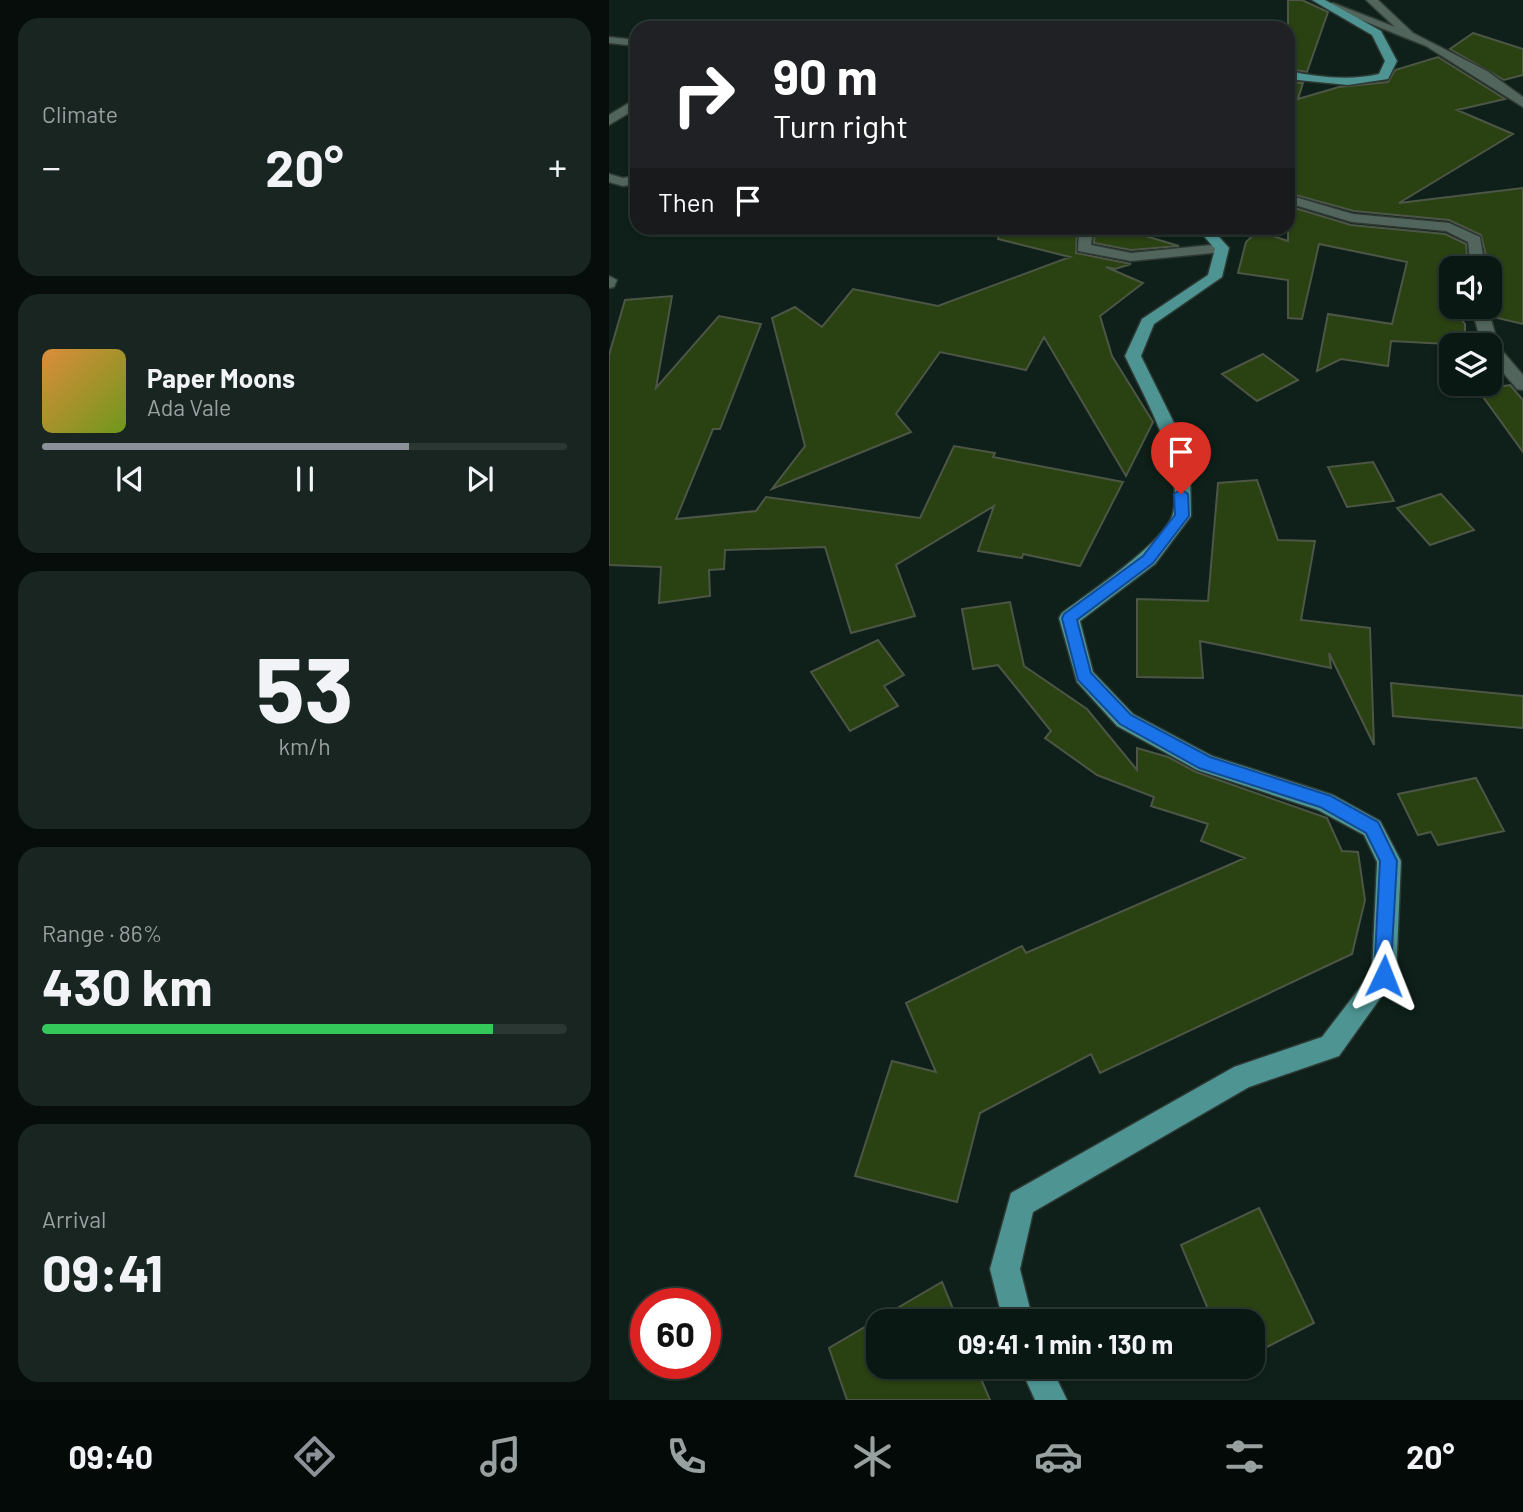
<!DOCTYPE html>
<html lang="en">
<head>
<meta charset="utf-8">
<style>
  body { margin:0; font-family:Barlow,sans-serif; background:#182521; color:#f1f3f6; height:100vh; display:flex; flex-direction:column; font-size:26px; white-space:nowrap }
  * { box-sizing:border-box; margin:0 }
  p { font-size:23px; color:#99a0a0 }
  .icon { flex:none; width:38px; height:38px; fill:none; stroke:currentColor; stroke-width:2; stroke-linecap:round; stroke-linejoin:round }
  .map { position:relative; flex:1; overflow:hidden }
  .sheet { display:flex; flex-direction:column; gap:18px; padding:18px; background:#060d0a; width:609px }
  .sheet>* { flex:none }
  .top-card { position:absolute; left:21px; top:21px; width:665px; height:214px; border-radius:21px; box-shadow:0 2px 5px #0004,0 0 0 2px #2a3733; background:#202124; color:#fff; overflow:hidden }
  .tools { position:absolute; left:830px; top:256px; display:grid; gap:14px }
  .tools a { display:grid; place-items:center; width:63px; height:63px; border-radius:14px; background:#0a1813; box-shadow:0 2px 5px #0004,0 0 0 2px #2a3733; font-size:35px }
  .speed { position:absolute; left:21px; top:1288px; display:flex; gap:14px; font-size:35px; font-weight:700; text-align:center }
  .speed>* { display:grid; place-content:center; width:91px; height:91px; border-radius:50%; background:#0a1813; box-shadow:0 2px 5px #0004,0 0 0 2px #2a3733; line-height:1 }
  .speed .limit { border:10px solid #d22; background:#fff; color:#111 }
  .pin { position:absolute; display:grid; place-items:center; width:60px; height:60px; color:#fff; margin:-72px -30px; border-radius:50% 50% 50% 0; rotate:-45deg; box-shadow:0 0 7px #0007 }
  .pin .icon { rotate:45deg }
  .me { position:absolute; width:77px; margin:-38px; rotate:2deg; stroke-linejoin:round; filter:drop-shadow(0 0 5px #0008) }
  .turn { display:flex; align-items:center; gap:24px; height:147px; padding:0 28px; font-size:32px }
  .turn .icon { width:91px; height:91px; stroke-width:2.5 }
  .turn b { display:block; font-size:49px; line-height:60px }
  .then { display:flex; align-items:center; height:66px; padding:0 28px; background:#0003; gap:14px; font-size:26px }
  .big { font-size:52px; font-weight:700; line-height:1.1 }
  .sheet .tile { flex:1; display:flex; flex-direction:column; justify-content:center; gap:10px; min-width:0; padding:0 24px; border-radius:21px; background:#182521 }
  .sheet .dial { align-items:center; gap:0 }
  .dial b { font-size:91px; line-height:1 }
  .song { display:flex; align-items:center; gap:21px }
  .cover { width:84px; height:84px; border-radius:10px; background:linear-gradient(135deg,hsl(30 70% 55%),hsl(80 70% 35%)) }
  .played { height:7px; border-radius:4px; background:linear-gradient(90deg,#8c9099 70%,#2a3733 70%) }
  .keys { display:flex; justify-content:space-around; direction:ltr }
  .heat { display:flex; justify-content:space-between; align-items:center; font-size:38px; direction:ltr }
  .charge { height:10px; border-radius:5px; background:linear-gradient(90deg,#34c759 86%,#2a3733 0) }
  .trip { position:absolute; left:257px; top:1309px; width:399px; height:70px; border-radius:21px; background:#0a1813; box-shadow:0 2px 5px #0004,0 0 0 2px #2a3733; font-weight:700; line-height:70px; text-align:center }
  .menu { display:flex; height:112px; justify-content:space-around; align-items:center; background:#040a08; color:#99a0a0 }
  .menu .icon { width:49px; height:49px }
  .menu .active { color:#8c9099 }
  .menu b { font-size:32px; color:#f1f3f6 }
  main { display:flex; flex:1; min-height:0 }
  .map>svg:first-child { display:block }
  .building { fill:#2a4112; stroke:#4d5646; stroke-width:2 }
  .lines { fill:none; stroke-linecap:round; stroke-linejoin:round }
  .minor-casing { stroke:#2f3934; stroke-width:3 }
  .major-casing { stroke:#2f3934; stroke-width:3 }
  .minor { fill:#51655c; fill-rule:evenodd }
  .major { fill:#4d9493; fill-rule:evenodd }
  .route { fill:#1a73e8; stroke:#114b97; stroke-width:2 }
</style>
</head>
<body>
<main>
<section class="sheet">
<div class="tile"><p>Climate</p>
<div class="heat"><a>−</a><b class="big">20°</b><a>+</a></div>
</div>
<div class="tile">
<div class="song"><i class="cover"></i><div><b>Paper Moons</b><p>Ada Vale</p></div></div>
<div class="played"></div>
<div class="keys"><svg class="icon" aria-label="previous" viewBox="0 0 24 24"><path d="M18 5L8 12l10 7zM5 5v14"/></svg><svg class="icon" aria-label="pause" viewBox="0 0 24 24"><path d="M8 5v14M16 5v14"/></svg><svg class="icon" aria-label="next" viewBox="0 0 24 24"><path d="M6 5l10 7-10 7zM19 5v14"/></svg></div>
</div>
<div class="tile dial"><b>53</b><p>km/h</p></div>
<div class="tile"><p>Range · 86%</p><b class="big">430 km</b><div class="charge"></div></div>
<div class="tile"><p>Arrival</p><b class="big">09:41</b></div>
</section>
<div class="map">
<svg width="914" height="1400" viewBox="0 0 914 1400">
  <rect width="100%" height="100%" fill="#0e2019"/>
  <!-- building -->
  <path class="building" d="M 679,0 L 693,0 L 719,12 L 698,72 L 679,69 Z
    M 864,33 L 914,49 L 914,75 L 895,80 L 841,49 Z
    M 829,57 L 896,99 L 848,110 L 904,134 L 790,203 L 914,188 L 914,324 L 884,317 L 880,305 L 880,268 L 872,235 L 840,220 L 745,211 L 679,193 L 679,82 L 694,83 L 689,99 L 730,87 L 779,82 L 786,70 Z
    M 679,206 L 742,225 L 836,234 L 857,244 L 859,268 L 842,268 L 842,306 L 860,306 L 861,311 L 843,307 L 856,324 L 856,345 L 782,341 L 779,366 L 732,359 L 708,371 L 719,314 L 783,324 L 798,262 L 710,244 L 693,319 L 679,318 L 679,280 L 629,273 L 637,242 L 649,231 L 679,241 Z
    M 391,228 L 468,228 L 467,253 L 522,264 L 506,269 L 497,267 L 534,283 L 491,316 L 503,356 L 544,422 L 517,476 L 435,337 L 417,370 L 331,352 L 287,414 L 302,432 L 163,489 L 196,446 L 163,318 L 186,307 L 213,327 L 244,289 L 329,306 L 461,257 L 389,239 Z
    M 486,228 L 510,228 L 570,246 L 522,250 L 485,243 Z
    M 63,296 L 47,388 L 110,316 L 152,324 L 111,429 L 104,429 L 67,519 L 147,511 L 157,497 L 311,518 L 345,446 L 386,453 L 384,457 L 514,482 L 471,566 L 414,554 L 413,558 L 369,551 L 385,506 L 287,565 L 306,616 L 242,633 L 216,547 L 116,550 L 115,569 L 100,570 L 101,596 L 50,603 L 52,567 L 0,565 L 0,355 L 16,300 Z
    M 654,354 L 689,380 L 648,401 L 613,374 Z
    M 901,385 L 914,400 L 914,452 L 869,390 Z
    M 764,462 L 785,501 L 738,507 L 719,467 Z
    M 648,480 L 669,540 L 706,541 L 692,620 L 761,628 L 765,745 L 720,653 L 722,668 L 591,641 L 594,678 L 528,677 L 528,599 L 599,601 L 609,483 Z
    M 832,494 L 865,530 L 821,545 L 788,508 Z
    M 401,602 L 415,666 L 478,709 L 528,770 L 528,748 L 559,757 L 587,772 L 718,818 L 733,851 L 749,852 L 756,900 L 743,954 L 491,1073 L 482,1054 L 371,1113 L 348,1202 L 246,1176 L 283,1061 L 327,1072 L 297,1003 L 413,946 L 417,953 L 636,858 L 592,841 L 599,824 L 542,806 L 545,797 L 488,775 L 436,738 L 442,731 L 389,665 L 364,669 L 353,609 Z
    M 269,640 L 295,675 L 275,686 L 289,706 L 241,731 L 202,672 Z
    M 782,683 L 914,696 L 914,728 L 784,716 Z
    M 867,778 L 895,831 L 829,845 L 822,832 L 809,835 L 789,794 Z
    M 650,1208 L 705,1323 L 644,1354 L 644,1321 L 604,1321 L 572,1245 Z
    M 333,1282 L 349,1321 L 270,1321 L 270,1367 L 367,1367 L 381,1400 L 238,1400 L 220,1348 Z"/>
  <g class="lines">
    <!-- minor casing -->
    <g class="minor-casing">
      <path id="minor" d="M 757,0 L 769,0 L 804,33 L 878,71 L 914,97 L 914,107 L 817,46 L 715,5 L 724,3 L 786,27 Z
        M 0,37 L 28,40 L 28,46 L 0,43 Z
        M 28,98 L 28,108 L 0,125 L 0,115 Z
        M 0,174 L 14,178 L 28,176 L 28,184 L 14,186 L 0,182 Z
        M 679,195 L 744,214 L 840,223 L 871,237 L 876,268 L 862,268 L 859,242 L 837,231 L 743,222 L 679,203 Z
        M 470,228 L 484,228 L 482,245 L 522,253 L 613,244 L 620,248 L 613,252 L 522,261 L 469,251 Z
        M 0,276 L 8,280 L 5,287 L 0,288 Z
        M 862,306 L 878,306 L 890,347 L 914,375 L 914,390 L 908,389 L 880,356 L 880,345 L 873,345 Z"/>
    </g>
    <!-- major casing -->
    <g class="major-casing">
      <path id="major" d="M 703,0 L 716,0 L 772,31 L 788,61 L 779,79 L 739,85 L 679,79 L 679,71 C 709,77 740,81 770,74 L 776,61 L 763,35 Z
        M 588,228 L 602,228 L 620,248 L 613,277 L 545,324 L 532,356 L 572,437 L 581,472 L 582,516 L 546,564 L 471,621 L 484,672 L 524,714 L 603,756 L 724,795 L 771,821 L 792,861 L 787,976 L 730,1056 L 640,1087 L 424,1212 L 411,1269 L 424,1321 L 394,1321 L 381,1269 L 402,1193 L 625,1067 L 713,1037 L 763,972 L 768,862 L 755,835 L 709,810 L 588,770 L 508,726 L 468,682 L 450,618 L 453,613 C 478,594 558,541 564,513 C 575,464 536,399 516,356 L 533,319 L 599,275 L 606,249 Z
        M 411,1367 L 442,1367 L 458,1400 L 426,1400 Z"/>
    </g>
    <!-- minor -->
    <use href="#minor" class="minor"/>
    <!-- major -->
    <use href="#major" class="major"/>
  </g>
  <!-- route -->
  <path class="route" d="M 572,489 L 579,494 L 580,516 L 544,563 L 468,620 L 482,673 L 522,715 L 601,757 L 722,796 L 769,822 L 788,861 L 781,983 L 775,985 L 768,983 L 765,976 L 771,861 L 757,833 L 711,807 L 590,768 L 511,724 L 469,680 L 453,618 L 455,614 L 534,556 L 566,515 L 565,494 Z"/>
</svg>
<div class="tools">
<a><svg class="icon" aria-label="sound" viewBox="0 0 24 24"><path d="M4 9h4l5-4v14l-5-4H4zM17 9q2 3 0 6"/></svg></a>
<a><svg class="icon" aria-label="layers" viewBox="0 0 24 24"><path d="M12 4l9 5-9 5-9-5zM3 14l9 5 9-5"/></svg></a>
</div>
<div class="speed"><div class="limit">60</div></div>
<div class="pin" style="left:572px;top:494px;background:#d93025"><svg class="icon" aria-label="arrive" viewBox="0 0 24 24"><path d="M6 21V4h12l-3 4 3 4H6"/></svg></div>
<svg class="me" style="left:775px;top:976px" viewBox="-20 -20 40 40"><path d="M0-17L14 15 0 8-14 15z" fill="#1a73e8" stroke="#fff" stroke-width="4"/></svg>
<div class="trip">09:41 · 1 min · 130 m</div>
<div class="top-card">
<div class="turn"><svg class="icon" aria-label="right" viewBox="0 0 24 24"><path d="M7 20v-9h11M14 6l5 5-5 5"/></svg><div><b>90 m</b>Turn right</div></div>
<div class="then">Then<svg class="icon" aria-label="arrive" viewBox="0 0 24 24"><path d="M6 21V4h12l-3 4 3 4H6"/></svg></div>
</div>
</div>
</main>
<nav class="menu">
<b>09:40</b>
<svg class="icon active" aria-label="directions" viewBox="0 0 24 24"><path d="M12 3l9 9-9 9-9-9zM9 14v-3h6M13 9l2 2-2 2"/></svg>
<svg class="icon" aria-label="music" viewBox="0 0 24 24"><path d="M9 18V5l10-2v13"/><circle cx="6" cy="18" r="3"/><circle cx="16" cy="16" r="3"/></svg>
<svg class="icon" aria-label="phone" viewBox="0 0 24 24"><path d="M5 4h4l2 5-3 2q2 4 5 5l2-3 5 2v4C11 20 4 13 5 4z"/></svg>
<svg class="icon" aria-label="climate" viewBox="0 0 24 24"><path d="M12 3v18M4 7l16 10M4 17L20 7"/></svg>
<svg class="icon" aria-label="car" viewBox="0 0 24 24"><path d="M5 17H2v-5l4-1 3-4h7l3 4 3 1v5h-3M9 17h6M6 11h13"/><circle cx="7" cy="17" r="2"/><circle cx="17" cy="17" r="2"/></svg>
<svg class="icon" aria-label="filters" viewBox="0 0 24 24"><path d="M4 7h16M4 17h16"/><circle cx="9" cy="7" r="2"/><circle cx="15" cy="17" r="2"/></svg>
<b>20°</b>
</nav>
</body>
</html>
